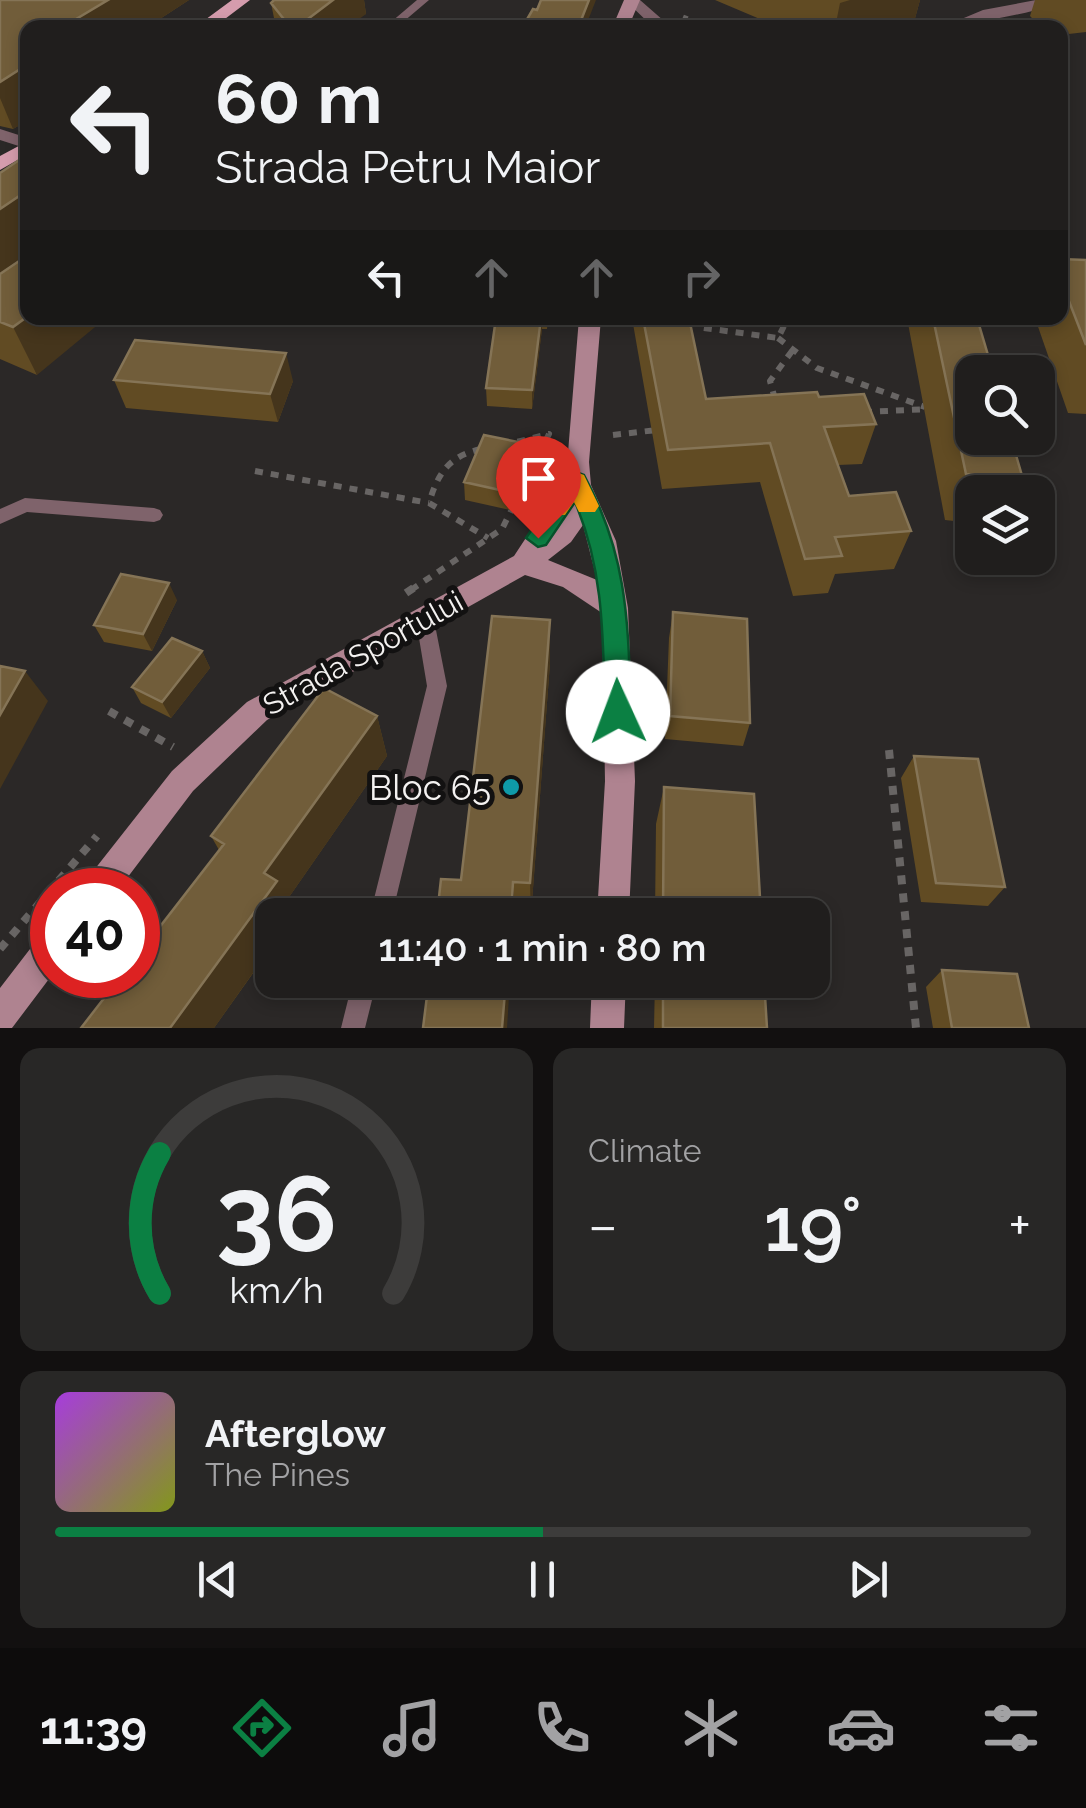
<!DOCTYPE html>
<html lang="en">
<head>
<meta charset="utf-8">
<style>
  body { margin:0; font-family:Raleway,sans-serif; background:#282726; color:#f1f3f6; height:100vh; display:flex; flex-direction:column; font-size:38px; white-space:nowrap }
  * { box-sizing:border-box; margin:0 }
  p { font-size:32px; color:#a2a2a4 }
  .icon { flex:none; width:55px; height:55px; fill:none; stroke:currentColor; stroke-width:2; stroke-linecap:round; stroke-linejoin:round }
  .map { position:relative; height:1028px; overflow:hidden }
  .sheet { display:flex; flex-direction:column; gap:20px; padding:20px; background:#121010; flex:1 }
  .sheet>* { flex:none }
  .hud { position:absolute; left:20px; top:20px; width:1048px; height:305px; border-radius:20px; box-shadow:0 5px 15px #0003,0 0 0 2px #3d3c3b; background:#201e1d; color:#f1f3f6; overflow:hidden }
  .controls { position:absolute; left:955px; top:355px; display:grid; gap:20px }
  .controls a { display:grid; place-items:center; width:100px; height:100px; border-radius:20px; background:#201e1d; box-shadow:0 5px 15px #0003,0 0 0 2px #3d3c3b; font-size:50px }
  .speed { position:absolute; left:30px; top:868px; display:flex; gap:20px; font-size:50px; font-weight:700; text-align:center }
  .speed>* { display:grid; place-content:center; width:130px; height:130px; border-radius:50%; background:#201e1d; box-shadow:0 5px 15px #0003,0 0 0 2px #3d3c3b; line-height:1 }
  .speed .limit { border:15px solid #d22; background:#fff; color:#111 }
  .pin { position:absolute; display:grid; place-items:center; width:85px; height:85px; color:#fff; margin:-102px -42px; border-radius:50% 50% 50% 0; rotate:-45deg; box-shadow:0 0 10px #0007 }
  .pin .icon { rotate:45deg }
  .me { position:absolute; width:110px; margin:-55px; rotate:358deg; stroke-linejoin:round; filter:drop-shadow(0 0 8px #0008) }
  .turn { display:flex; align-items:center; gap:35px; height:210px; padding:0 30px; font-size:45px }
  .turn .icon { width:130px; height:130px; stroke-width:2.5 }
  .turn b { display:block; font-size:70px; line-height:85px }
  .lanes { display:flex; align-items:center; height:95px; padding:0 30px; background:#0003; justify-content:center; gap:50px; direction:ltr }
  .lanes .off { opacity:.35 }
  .big { font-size:75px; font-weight:600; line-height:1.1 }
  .sheet .widget { flex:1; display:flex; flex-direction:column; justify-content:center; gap:15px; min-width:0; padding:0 35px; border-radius:20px; background:#282726 }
  .sheet .dial { align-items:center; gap:0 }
  .dial svg { height:260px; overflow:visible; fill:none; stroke:#3d3c3b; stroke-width:7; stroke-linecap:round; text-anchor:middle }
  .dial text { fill:#f1f3f6; stroke:none }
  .song { display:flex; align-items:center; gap:30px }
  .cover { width:120px; height:120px; border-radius:15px; background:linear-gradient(135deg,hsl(280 70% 55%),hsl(70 70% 35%)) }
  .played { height:10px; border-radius:5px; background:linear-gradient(90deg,#0b8043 50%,#3d3c3b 50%) }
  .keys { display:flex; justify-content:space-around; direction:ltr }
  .heat { display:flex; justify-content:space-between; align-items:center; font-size:55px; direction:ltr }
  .sheet .tiles { flex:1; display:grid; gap:20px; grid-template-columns:1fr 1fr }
  .widget:last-child { grid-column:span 2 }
  .trip { position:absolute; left:255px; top:898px; width:575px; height:100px; border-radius:20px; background:#201e1d; box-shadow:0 5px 15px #0003,0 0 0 2px #3d3c3b; font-weight:600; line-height:100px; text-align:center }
  .tab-bar { display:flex; height:160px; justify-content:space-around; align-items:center; background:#0d0c0c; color:#a2a2a4 }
  .tab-bar .icon { width:70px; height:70px }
  .tab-bar .current { color:#0b8043 }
  .tab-bar b { font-size:45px; color:#f1f3f6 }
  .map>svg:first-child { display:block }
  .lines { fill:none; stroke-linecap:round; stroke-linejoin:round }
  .path-far2 { stroke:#686564; stroke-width:5; stroke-dasharray:5 5; stroke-linecap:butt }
  .path-far1 { stroke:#686564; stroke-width:6; stroke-dasharray:8 8; stroke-linecap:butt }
  .path { stroke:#686564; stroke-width:8; stroke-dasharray:9 9; stroke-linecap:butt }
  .lane { fill:#7f636b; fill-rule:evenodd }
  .street { fill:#7f636b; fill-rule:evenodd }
  .secondary { fill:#af8390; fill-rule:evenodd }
  .primary { fill:#d59cad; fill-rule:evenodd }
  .wall { fill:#614b23 }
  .shaded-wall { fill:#45351c }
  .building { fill:#715d3a; stroke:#857456; stroke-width:2.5 }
  .route { fill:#0b8043; stroke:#07532c; stroke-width:2.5 }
  .slow { fill:#f59e0b }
  .culture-dot { fill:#0f9aa8; stroke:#121111; stroke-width:4 }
  .labels { text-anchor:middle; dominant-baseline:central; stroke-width:10; stroke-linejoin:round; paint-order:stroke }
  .street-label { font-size:30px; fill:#f4f2f1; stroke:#121111 }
  .near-poi-label { font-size:35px; fill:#f4f2f1; stroke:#121111; text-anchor:end }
</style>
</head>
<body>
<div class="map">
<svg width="1086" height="1028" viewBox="0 0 1086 1028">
  <rect width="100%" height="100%" fill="#2b2827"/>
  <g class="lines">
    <!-- path-far2 -->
    <path class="path-far2" d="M 683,17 L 711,28"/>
    <!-- path-far1 -->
    <path class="path-far1" d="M 696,318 L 697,327 L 778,338 L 788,318
      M 778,338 L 817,368 L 925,407
      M 775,399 L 770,381 L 792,351
      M 864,412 L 931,409
      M 1038,412 L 1043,412
      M 613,435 L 657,430
      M 481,449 C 449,456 438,473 429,503 L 488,538
      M 255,471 L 429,503
      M 411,590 L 502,529 L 549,434 L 508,444"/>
    <!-- path -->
    <path class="path" d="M 406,593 L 415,587
      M 109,711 L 173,747
      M 889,750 L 916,1028
      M 0,949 L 97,836"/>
    <!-- lane -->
    <path class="lane" d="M 417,0 L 429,0 L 396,28 L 384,28 Z
      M 25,498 L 154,508 L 160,510 L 163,515 L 160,520 L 154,522 L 27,512 L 0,524 L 0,509 Z
      M 425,612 L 432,614 L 434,620 L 447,686 L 392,915 L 370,915 L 427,686 L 416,620 L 418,614 Z
      M 353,980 L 377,980 L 365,1028 L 341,1028 Z"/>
    <!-- street -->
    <path class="street" d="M 625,0 L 640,0 L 672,28 L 654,28 Z
      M 1036,0 L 1071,0 C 1060,7 956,28 940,28 L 983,10 Z
      M 0,129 L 28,138 L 28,149 L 0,140 Z"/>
    <!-- secondary -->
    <path class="secondary" d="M 624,0 L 640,0 L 628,28 L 612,28 Z
      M 579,318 L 601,318 L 589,462 L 591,485 L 616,541 L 628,608 L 635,781 L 629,915 L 597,915 L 605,781 L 602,613 L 563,587 L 525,575 L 267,720 L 193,791 L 118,890 L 82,890 L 87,879 L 172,771 L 247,702 L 514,556 L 566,477 ZM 583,525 L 597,580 L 548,560 L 571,542 Z
      M 52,931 L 52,975 L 12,1028 L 0,1028 L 0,988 L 40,936 Z
      M 592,980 L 626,980 L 624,1028 L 590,1028 Z"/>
    <!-- primary -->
    <path class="primary" d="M 232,0 L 250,0 L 213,28 L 194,28 Z
      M 28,141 L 28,154 L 0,170 L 0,156 Z"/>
  </g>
  <!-- wall -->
  <path class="wall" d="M 0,0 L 189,0 L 146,28 L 28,28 L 28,120 L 13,129 L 0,126 Z
    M 274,0 L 364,0 L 366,14 L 296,28 L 276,28 L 271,3 Z
    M 715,0 L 920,0 L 914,22 L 896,28 L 781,28 Z
    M 1035,0 L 1086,0 L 1086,32 L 1060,35 L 1060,28 L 1042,28 L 1030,16 Z
    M 1060,259 L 1086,260 L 1086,414 L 1068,413 L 1035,318 L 1060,318 Z
    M 0,274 L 37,375 L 0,359 Z
    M 496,318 L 548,318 L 547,329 L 542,329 L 532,409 L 487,406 L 486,388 Z
    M 632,318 L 689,318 L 706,399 L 819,397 L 876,424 L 862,464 L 838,465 L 849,496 L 911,531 L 894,569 L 835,574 L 828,593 L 793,596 L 760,482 L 662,489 Z
    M 907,318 L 977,318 L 1023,479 L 1016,492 L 972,492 L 972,523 L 945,520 Z
    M 114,380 L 293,381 L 278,422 L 126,408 Z
    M 528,463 L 510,510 L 465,500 L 464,482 Z
    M 177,600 L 152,651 L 104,642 L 94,625 Z
    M 673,612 L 750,723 L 743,746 L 665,739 L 669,638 Z
    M 202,651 L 210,668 L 171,718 L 141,703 L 132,687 Z
    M 550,663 L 531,915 L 515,914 L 461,880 Z
    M 377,716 L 387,756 L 287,900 L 295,914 L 214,1028 L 81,1028 L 219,850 L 211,836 Z
    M 914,756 L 1005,887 L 988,906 L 921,902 L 901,778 Z
    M 664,787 L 761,915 L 655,915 L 656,824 Z
    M 942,970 L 1029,1028 L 933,1028 L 926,987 Z
    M 655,980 L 764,980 L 767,1028 L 654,1028 Z"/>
  <!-- shaded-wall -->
  <path class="shaded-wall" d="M 108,0 L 189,0 L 146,28 L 61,28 Z
    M 330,0 L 364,0 L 366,14 L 347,28 L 296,28 Z
    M 589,0 L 596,0 L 585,28 L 578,28 Z
    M 850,0 L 920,0 L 914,22 L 896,28 L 835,28 L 840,3 Z
    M 28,64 L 28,120 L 13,129 L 0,98 L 0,82 Z
    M 28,190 L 28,253 L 0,273 L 0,209 Z
    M 28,316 L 28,318 L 106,318 L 37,375 L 13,327 Z
    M 541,318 L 542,329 L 532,409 L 532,390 Z
    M 286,353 L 293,381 L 278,422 L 270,394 Z
    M 528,444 L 528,463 L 510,510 L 509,492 Z
    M 169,583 L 177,600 L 152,651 L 143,634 Z
    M 550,620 L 550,663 L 531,915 L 530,883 Z
    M 202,651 L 210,668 L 171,718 L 162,702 Z
    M 25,671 L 48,701 L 0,789 L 0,715 Z
    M 377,716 L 387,756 L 287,900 L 295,914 L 272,915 L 272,946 L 214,1028 L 170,1028 L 264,873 Z
    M 513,882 L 515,915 L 511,915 Z
    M 506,980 L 510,980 L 507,1028 L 502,1028 Z"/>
  <!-- building -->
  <path class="building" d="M 0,0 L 108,0 L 61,28 L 28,28 L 28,64 L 0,82 Z
    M 274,0 L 333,0 L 296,28 L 291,28 L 271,3 Z
    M 541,0 L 589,0 L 578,28 L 522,28 L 533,9 L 537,10 Z
    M 28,154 L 28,190 L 0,209 L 0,173 Z
    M 28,255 L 28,316 L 13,327 L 0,322 L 0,274 Z
    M 1060,259 L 1086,260 L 1086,345 L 1060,278 Z
    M 496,318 L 541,318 L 532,390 L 486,388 Z
    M 643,318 L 689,318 L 706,399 L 817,392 L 819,397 L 864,394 L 876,424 L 824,427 L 849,496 L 896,492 L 911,531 L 835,537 L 842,556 L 805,559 L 770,443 L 668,450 Z
    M 933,318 L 977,318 L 993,372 L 972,372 L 972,438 L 1011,438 L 1023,479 L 966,474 Z
    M 135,340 L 286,353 L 270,394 L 114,380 Z
    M 484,435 L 528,444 L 509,492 L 464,482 Z
    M 121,574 L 169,583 L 143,634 L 94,625 Z
    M 673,612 L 747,619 L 750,723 L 670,716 Z
    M 492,616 L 550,620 L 530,883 L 513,882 L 511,915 L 437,915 L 441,879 L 461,880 Z
    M 172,638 L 202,651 L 162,702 L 132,687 Z
    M 0,666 L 25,671 L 0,715 Z
    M 324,688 L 377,716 L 264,873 L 277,881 L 170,1028 L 81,1028 L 122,975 L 138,975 L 138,955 L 224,844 L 211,836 Z
    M 914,756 L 978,759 L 1005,887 L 936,883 Z
    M 664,787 L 754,794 L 761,915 L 663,915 Z
    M 942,970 L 1017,974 L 1029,1028 L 952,1028 Z
    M 429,980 L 506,980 L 502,1028 L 423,1028 Z
    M 663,980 L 764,980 L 767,1028 L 663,1028 Z"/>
  <!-- route -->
  <path class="route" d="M 576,472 L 584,475 C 628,556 628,622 631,712 L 627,720 L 618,723 L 609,720 L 605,712 C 603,638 604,570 575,502 L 546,545 L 538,547 L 526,538 L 569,475 Z"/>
  <!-- slow -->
  <path class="slow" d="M 576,472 L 584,475 L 599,506 L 595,512 L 579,512 L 574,502 L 565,515 L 549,515 L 546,509 C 553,496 563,477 576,472 Z"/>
  <!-- markers -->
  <circle class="culture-dot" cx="511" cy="787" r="10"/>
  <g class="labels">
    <!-- street labels -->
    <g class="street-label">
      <text transform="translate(363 653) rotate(-29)">Strada Sportului</text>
    </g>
    <!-- near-poi labels -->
    <g class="near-poi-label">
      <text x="491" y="787">Bloc 65</text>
    </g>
  </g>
</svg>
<div class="controls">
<a><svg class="icon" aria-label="search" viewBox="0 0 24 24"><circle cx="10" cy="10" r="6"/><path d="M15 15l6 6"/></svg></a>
<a><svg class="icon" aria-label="layers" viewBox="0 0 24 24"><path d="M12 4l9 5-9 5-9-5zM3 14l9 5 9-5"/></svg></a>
</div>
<div class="speed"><div class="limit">40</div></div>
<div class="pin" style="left:538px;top:538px;background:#d93025"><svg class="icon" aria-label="arrive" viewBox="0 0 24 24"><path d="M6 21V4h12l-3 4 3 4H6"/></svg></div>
<svg class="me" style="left:618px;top:712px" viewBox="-20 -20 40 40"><circle r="19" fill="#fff"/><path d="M0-13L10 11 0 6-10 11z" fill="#0b8043"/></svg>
<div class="trip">11:40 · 1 min · 80 m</div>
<div class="hud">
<div class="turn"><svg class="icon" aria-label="left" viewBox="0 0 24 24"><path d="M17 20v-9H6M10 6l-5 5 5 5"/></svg><div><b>60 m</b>Strada Petru Maior</div></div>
<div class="lanes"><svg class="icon" aria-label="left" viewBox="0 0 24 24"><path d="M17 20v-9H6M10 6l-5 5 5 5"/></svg><svg class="icon off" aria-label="ahead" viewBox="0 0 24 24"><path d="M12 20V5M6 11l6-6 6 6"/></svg><svg class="icon off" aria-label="ahead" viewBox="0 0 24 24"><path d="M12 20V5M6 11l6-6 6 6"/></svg><svg class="icon off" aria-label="right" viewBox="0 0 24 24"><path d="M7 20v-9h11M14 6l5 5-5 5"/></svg></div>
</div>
</div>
<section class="sheet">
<div class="tiles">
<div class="widget dial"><svg viewBox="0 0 100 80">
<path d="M14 69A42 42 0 1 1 86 69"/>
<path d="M14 69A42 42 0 0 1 14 26" stroke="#0b8043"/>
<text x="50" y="56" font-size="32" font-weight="700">36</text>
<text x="50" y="72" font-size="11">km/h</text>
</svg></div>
<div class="widget"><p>Climate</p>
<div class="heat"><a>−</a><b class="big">19°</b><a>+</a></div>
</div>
<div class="widget">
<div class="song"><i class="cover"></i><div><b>Afterglow</b><p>The Pines</p></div></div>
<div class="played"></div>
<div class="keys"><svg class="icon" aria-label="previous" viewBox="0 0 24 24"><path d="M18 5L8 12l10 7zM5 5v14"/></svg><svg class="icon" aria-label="pause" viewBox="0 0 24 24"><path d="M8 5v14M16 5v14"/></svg><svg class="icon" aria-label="next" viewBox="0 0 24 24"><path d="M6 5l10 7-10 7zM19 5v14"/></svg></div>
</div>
</div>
</section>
<nav class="tab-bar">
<b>11:39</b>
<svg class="icon current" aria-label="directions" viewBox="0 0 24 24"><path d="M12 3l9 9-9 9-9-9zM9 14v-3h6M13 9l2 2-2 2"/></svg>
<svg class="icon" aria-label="music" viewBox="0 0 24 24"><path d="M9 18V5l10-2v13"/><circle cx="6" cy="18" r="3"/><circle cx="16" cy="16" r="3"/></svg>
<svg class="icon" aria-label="phone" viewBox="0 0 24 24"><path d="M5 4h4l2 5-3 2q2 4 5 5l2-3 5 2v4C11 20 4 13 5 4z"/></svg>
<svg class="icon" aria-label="climate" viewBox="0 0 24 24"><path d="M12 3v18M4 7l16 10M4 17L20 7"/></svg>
<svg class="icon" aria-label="car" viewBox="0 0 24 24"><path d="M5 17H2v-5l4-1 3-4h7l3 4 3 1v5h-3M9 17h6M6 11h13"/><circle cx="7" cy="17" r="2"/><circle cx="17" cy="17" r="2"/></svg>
<svg class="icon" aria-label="filters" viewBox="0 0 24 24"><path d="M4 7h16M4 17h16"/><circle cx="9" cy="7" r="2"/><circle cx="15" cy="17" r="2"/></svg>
</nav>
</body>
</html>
